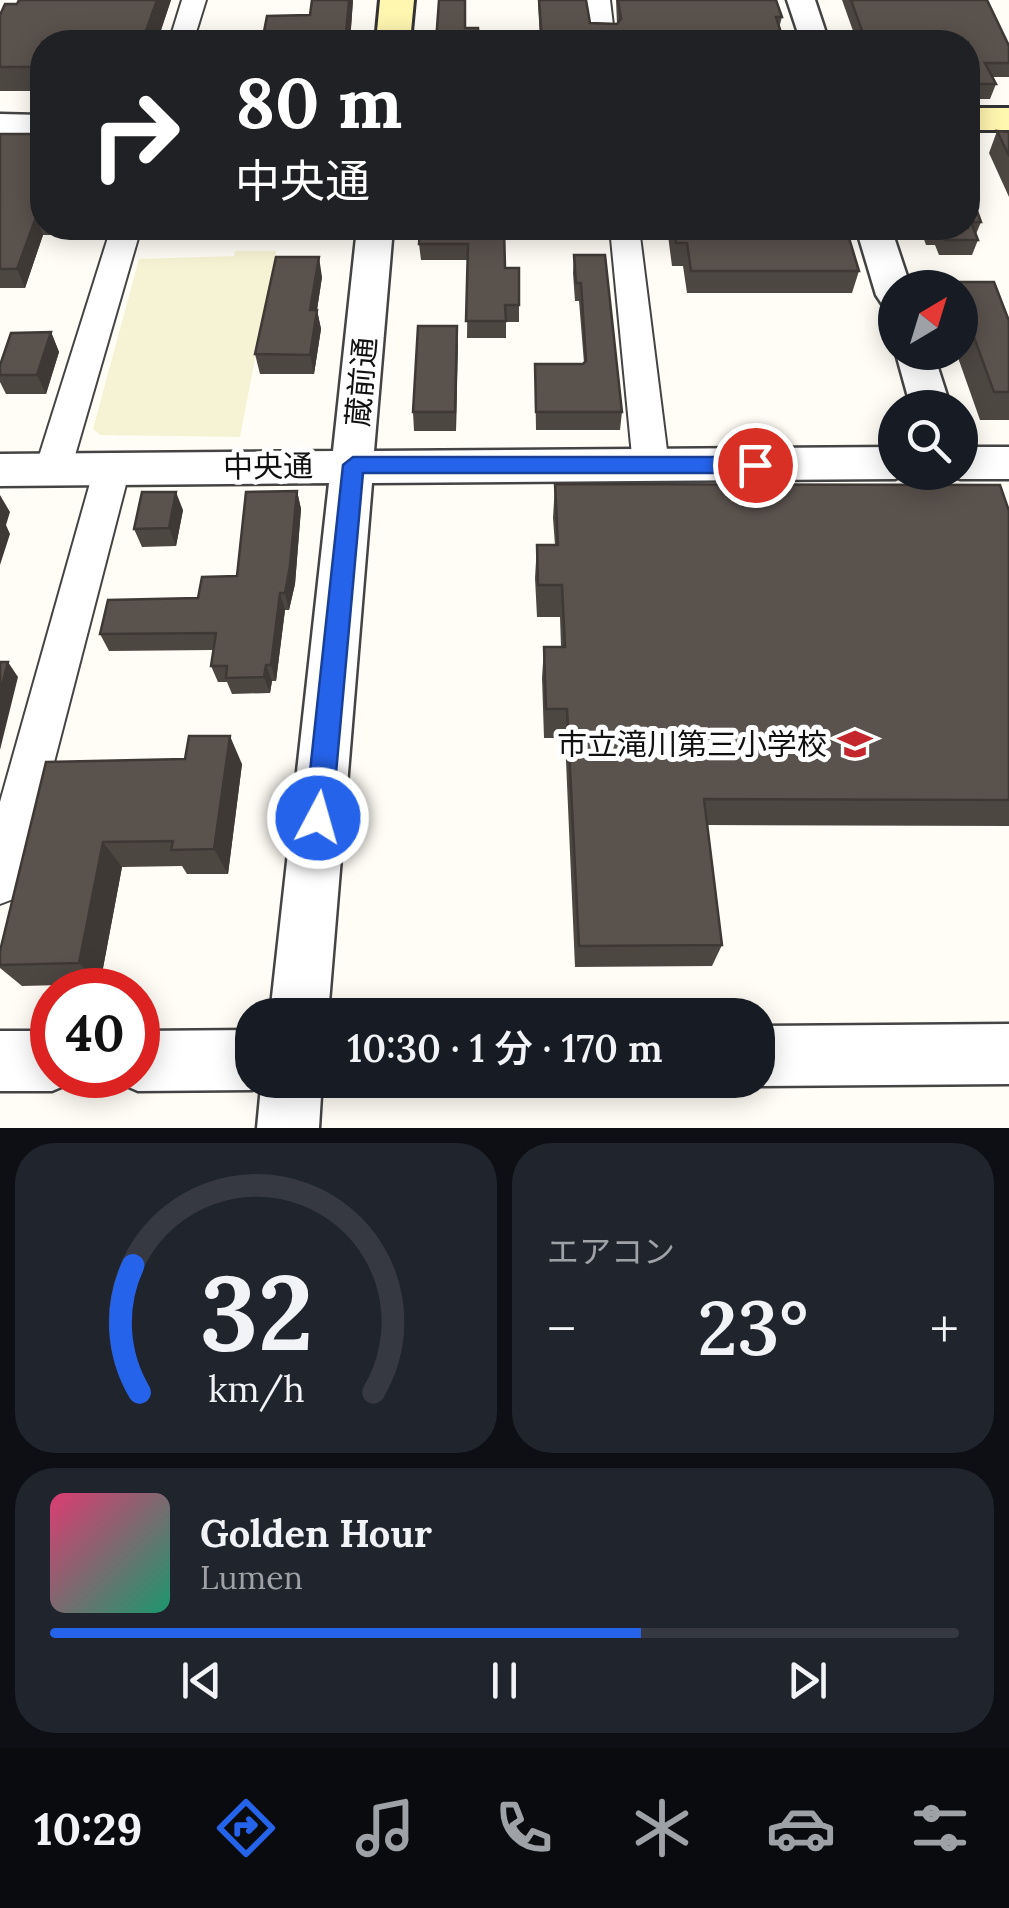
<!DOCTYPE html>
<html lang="ja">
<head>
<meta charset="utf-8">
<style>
  body { margin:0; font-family:Lora,"Noto Sans JP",serif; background:#20242c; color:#f1f3f6; height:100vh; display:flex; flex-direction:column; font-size:38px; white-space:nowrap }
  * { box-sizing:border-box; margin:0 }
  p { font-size:32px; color:#9ea1a6 }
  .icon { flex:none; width:55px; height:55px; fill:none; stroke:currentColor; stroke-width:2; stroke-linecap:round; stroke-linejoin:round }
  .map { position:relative; height:1128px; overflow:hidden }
  .sheet { display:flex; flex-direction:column; gap:15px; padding:15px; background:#0d0f14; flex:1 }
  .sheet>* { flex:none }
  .banner { position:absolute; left:30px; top:30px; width:950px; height:210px; border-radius:40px; box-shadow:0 5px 25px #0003; background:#202124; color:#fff; overflow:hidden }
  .needle { width:65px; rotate:38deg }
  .controls { position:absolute; left:878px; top:270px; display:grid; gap:20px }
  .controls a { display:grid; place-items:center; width:100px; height:100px; border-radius:50%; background:#171b24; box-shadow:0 5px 25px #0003; font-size:50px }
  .speed { position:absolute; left:30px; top:968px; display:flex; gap:20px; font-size:50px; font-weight:700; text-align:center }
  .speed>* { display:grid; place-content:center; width:130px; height:130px; border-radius:50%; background:#171b24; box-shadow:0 5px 25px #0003; line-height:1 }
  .speed .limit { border:15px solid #d22; background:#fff; color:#111 }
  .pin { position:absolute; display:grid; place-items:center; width:85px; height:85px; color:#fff; margin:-42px; border:5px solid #fff; border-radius:50%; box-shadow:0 2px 10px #0007 }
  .me { position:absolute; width:110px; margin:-55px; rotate:6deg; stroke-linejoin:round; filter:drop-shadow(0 0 8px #0008) }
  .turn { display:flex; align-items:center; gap:35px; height:210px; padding:0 40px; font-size:45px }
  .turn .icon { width:130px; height:130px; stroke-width:2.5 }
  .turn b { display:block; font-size:70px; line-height:85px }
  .big { font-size:75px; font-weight:600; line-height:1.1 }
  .sheet .tile { flex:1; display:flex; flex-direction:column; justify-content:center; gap:15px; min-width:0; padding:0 35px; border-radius:40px; background:#20242c }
  .sheet .dial { align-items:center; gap:0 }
  .dial svg { height:260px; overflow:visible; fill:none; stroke:#363941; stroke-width:7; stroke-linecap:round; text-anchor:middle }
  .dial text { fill:#f1f3f6; stroke:none }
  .song { display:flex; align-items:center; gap:30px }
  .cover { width:120px; height:120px; border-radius:15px; background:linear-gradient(135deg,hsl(340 70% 55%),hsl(160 70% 35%)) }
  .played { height:10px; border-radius:5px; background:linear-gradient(90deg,#2563eb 65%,#363941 65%) }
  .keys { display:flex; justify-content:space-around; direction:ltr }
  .heat { display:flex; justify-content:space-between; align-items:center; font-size:55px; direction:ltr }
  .sheet .tiles { flex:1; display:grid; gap:15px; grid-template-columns:1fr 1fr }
  .tile:last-child { grid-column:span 2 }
  .trip { position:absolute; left:235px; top:998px; width:540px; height:100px; border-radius:40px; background:#171b24; box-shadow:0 5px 25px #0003; font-weight:600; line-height:100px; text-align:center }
  .menu { display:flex; height:160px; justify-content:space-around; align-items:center; background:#090b0e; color:#9ea1a6 }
  .menu .icon { width:70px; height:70px }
  .menu .selected { color:#2563eb }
  .menu b { font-size:45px; color:#f1f3f6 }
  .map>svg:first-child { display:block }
  .farmland { fill:#f6f3d4 }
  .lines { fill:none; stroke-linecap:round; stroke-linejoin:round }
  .minor-casing { stroke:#444; stroke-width:4 }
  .tertiary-casing { stroke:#444; stroke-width:5 }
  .secondary-casing { stroke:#333; stroke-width:6 }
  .minor { fill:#fff; fill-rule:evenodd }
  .tertiary { fill:#fff; fill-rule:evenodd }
  .secondary { fill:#fff6b0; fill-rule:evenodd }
  .wall { fill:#4d4742 }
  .shaded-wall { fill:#3f3936 }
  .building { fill:#5a524d; stroke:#3f3936; stroke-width:2.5 }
  .route { fill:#2563eb; stroke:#184099; stroke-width:2.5 }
  .labels { text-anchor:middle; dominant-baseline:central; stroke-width:10; stroke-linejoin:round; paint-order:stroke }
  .street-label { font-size:30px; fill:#111; stroke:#fff }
  .poi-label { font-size:30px; fill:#111; stroke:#fff; text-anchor:end }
</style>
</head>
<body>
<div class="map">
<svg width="1009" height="1128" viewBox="0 0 1009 1128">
  <rect width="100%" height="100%" fill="#fffdf5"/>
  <!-- farmland -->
  <path class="farmland" d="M 235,251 L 276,251 L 240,437 L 100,435 L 93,429 L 139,259 L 234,256 Z"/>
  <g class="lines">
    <!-- minor casing -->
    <g class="minor-casing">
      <path id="minor" d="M 182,0 L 206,0 L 193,42 L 169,42 Z
        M 586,0 L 610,0 L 615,42 L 591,42 Z
        M 111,228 L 141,228 L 71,469 L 65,478 L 53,482 L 41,478 L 35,469 Z
        M 610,228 L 639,228 L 669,466 L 663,475 L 651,479 L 639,475 L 633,466 Z
        M 112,456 L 124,460 L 130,469 L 23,882 L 16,898 L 0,904 L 0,802 L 94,469 L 100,460 Z"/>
    </g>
    <!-- tertiary casing -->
    <g class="tertiary-casing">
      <path id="tertiary" d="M 787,0 L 815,0 L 829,42 L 801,42 Z
        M 0,114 L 42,115 L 42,133 L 0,134 Z
        M 357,228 L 393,228 L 374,451 L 895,447 L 895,472 L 911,472 L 895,479 L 372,483 L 328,1015 L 270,1015 L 329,483 L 0,486 L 0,454 L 333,451 Z
        M 856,228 L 891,228 L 911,288 L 895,288 L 895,307 L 882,304 L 876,295 Z
        M 895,350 L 933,352 L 951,408 L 911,408 Z
        M 960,447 L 1009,447 L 1009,479 L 960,479 L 945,474 L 960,472 Z
        M 1009,1024 L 1009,1084 L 758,1086 L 744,1080 L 758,1080 L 758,1026 Z
        M 252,1030 L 252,1080 L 322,1080 L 319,1128 L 257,1128 L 261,1086 L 252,1090 L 138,1091 L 117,1082 L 114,1075 L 138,1075 L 138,1031 Z
        M 0,1031 L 52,1031 L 52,1075 L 76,1075 L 73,1082 L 52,1091 L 0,1091 Z"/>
    </g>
    <!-- secondary casing -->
    <g class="secondary-casing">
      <path id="secondary" d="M 380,0 L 414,0 L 410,42 L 376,42 Z
        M 968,108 L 1009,108 L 1009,130 L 968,130 Z"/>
    </g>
    <!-- minor -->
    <use href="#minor" class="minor"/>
    <!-- tertiary -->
    <use href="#tertiary" class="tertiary"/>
    <!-- secondary -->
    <use href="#secondary" class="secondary"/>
  </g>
  <!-- wall -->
  <path class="wall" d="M 19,0 L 171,0 L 157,42 L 42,42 L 42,91 L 0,91 L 0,15 L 17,4 Z
    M 353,0 L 350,42 L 262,42 L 310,15 Z
    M 538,0 L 586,0 L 590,23 L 617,24 L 616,0 L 776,0 L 782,17 L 779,28 L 784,42 L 540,42 Z
    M 842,0 L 987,0 L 1009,46 L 1009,77 L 992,77 L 996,84 L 990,99 L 968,99 L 968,42 L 857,42 Z
    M 1009,130 L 1009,197 L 989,153 L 997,131 L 1008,132 Z
    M 0,134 L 42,134 L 42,228 L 69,228 L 67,235 L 43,235 L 25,288 L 0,288 Z
    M 968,186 L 981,222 L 976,234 L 978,240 L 972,255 L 939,255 L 935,245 L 926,245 L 920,228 L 968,228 Z
    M 504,228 L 505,268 L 519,268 L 519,322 L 506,322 L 506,338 L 467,338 L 468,260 L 421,260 L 419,244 Z
    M 667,228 L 846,228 L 859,271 L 852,293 L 687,293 L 683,266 L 672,266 Z
    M 574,255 L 622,412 L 620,430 L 536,430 L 535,364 L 584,363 L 579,301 L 575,301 L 573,273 Z
    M 322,277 L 317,310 L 321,329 L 314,374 L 260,374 L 255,354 Z
    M 954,282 L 1009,321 L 1009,420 L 980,420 L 956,352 L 960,352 L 960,288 L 951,288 Z
    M 457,326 L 456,431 L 414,431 L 413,412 Z
    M 51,332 L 59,352 L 46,394 L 6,394 L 0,382 L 0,365 Z
    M 555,484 L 1009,511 L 1009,826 L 707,825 L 722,945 L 712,966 L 575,967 L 565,738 L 544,738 L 542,678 L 544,647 L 561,647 L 560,617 L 537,617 L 535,578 L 537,545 L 555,545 L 553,518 Z
    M 297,491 L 301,509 L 295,584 L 289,610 L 285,610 L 276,681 L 272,681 L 270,693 L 232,694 L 227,682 L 218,682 L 211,666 L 213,650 L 109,651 L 100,634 L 198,598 L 237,576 Z
    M 183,510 L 176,546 L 142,547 L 134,529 Z
    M 46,762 L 242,764 L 228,874 L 187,874 L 182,866 L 122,867 L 100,984 L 22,986 L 0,968 L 0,951 Z"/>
  <!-- shaded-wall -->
  <path class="shaded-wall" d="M 157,0 L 171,0 L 157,42 L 142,42 Z
    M 349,0 L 353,0 L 350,42 L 347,42 L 346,35 Z
    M 36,217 L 43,235 L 25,288 L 17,269 Z
    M 319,257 L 322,277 L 314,329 L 310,310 Z
    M 317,310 L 321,329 L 314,374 L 310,355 Z
    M 457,326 L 458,345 L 456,431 L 455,412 Z
    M 51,332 L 59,352 L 46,394 L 37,375 Z
    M 297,491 L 301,509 L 295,584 L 289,610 L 285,593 Z
    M 176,492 L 183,510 L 176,546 L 169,528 Z
    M 0,495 L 10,512 L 6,525 L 10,534 L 0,565 Z
    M 280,593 L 285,610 L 276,681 L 271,665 Z
    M 8,662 L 18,677 L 0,750 L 0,693 Z
    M 266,665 L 272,681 L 270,693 L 264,677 Z
    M 230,736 L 242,764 L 228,874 L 214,849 Z
    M 103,842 L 122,867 L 100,984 L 79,963 Z"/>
  <!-- building -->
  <path class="building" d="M 19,0 L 157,0 L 142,42 L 42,42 L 42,67 L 0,67 L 0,15 L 5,4 L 17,4 Z
    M 312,0 L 349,0 L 346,35 L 333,35 L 332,42 L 262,42 L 267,16 L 310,15 Z
    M 439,0 L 465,0 L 465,28 L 478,28 L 479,42 L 436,42 Z
    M 539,0 L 586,0 L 590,23 L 617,24 L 621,19 L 618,0 L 776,0 L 782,17 L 776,17 L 784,42 L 643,42 L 642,33 L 580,33 L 581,42 L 542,42 Z
    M 851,0 L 987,0 L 1009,46 L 1009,63 L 985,63 L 996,84 L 968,84 L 968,42 L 866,42 Z
    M 997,131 L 1009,132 L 1009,156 Z
    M 0,134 L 42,134 L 42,216 L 36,217 L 17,269 L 0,269 Z
    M 968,186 L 981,222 L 971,222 L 978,240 L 945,240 L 941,230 L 932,230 L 931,228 L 968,228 Z
    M 420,228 L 504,228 L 505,268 L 519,268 L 519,305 L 505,305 L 506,321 L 466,321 L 468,244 L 419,244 Z
    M 674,228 L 846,228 L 859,271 L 691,271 L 687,243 L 676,243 Z
    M 574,255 L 605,255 L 622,412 L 536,412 L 535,364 L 583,364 L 586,361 L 581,283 L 576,283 Z
    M 276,257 L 319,257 L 310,310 L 317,310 L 310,355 L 255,354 Z
    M 954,282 L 994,282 L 1009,321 L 1009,392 L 994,392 L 960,299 L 960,288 L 956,288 Z
    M 418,326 L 457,326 L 455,412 L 413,412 Z
    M 51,332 L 37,375 L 0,375 L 0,365 L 11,333 Z
    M 555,484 L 1000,485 L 1009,511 L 1009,800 L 704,799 L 722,945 L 579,946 L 567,709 L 546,709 L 544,647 L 565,647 L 562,585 L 538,585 L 537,545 L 558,545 Z
    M 297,491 L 290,566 L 285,593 L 280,593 L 271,665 L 266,665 L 264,677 L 226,678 L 227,666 L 211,666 L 216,633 L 100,634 L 108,600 L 198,598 L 202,577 L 237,576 L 246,492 Z
    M 142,492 L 176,492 L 169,528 L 134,529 Z
    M 0,662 L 8,662 L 0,693 Z
    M 189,736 L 230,736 L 214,849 L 171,850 L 173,841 L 103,842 L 79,963 L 0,965 L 0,951 L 46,762 L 185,759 Z"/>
  <!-- route -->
  <path class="route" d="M 353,457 L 755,457 L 766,465 L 755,473 L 363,473 L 332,818 L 328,827 L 318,831 L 309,827 L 305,818 L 343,465 Z"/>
  <!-- icons -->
  <defs>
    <g id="school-bare" transform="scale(2.7)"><path d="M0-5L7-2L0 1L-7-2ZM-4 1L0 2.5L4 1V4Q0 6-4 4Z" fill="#c4262e" stroke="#fff" stroke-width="2.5" paint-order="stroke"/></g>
  </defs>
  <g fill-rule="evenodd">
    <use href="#school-bare" x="855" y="744"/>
  </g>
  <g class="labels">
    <!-- street labels -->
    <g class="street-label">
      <text transform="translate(361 382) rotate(-85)">蔵前通</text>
      <text transform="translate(268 466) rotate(-1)">中央通</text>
    </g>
    <!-- poi labels -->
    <g class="poi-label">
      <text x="827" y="744">市立滝川第三小学校</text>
    </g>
  </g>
</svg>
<div class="controls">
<a><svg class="needle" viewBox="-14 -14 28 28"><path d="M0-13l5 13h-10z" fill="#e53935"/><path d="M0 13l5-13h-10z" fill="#9ea1a6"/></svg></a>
<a><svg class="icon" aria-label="search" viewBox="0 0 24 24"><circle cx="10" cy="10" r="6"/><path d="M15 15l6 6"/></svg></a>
</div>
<div class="speed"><div class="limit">40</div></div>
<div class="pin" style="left:755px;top:465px;background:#d93025"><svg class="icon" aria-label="arrive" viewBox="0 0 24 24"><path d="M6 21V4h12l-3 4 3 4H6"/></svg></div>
<svg class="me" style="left:318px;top:818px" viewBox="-20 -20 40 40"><circle r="17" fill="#2563eb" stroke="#fff" stroke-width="3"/><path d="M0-11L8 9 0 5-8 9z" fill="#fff"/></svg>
<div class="trip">10:30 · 1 分 · 170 m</div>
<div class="banner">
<div class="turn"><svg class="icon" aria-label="right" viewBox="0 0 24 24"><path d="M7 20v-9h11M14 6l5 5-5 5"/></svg><div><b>80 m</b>中央通</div></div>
</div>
</div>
<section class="sheet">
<div class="tiles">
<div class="tile dial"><svg viewBox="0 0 100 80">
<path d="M14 69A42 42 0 1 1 86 69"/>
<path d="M14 69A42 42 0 0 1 12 30" stroke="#2563eb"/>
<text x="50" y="56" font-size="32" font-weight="700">32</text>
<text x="50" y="72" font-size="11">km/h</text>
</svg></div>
<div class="tile"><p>エアコン</p>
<div class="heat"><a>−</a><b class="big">23°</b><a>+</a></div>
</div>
<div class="tile">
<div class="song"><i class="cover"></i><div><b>Golden Hour</b><p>Lumen</p></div></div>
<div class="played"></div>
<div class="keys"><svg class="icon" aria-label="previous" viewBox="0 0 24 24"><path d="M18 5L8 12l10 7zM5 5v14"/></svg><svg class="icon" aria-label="pause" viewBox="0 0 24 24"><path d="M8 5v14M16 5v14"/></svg><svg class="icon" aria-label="next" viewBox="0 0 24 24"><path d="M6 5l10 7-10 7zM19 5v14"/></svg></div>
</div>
</div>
</section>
<nav class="menu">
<b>10:29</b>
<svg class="icon selected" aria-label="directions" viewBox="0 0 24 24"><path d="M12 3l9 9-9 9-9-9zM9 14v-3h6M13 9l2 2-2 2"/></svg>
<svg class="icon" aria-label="music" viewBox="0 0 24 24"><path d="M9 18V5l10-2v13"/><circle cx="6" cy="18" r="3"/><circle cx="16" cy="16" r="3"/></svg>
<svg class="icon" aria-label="phone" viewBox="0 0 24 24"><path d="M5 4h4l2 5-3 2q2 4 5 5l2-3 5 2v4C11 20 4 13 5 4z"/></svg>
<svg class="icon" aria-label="climate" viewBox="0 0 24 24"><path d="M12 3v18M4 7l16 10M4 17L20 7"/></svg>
<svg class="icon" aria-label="car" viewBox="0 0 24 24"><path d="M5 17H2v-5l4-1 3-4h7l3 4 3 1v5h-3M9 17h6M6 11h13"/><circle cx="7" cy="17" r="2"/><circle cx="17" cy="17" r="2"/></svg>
<svg class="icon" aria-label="filters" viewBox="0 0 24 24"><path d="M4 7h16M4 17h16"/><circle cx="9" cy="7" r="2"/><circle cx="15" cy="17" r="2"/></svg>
</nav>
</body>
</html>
